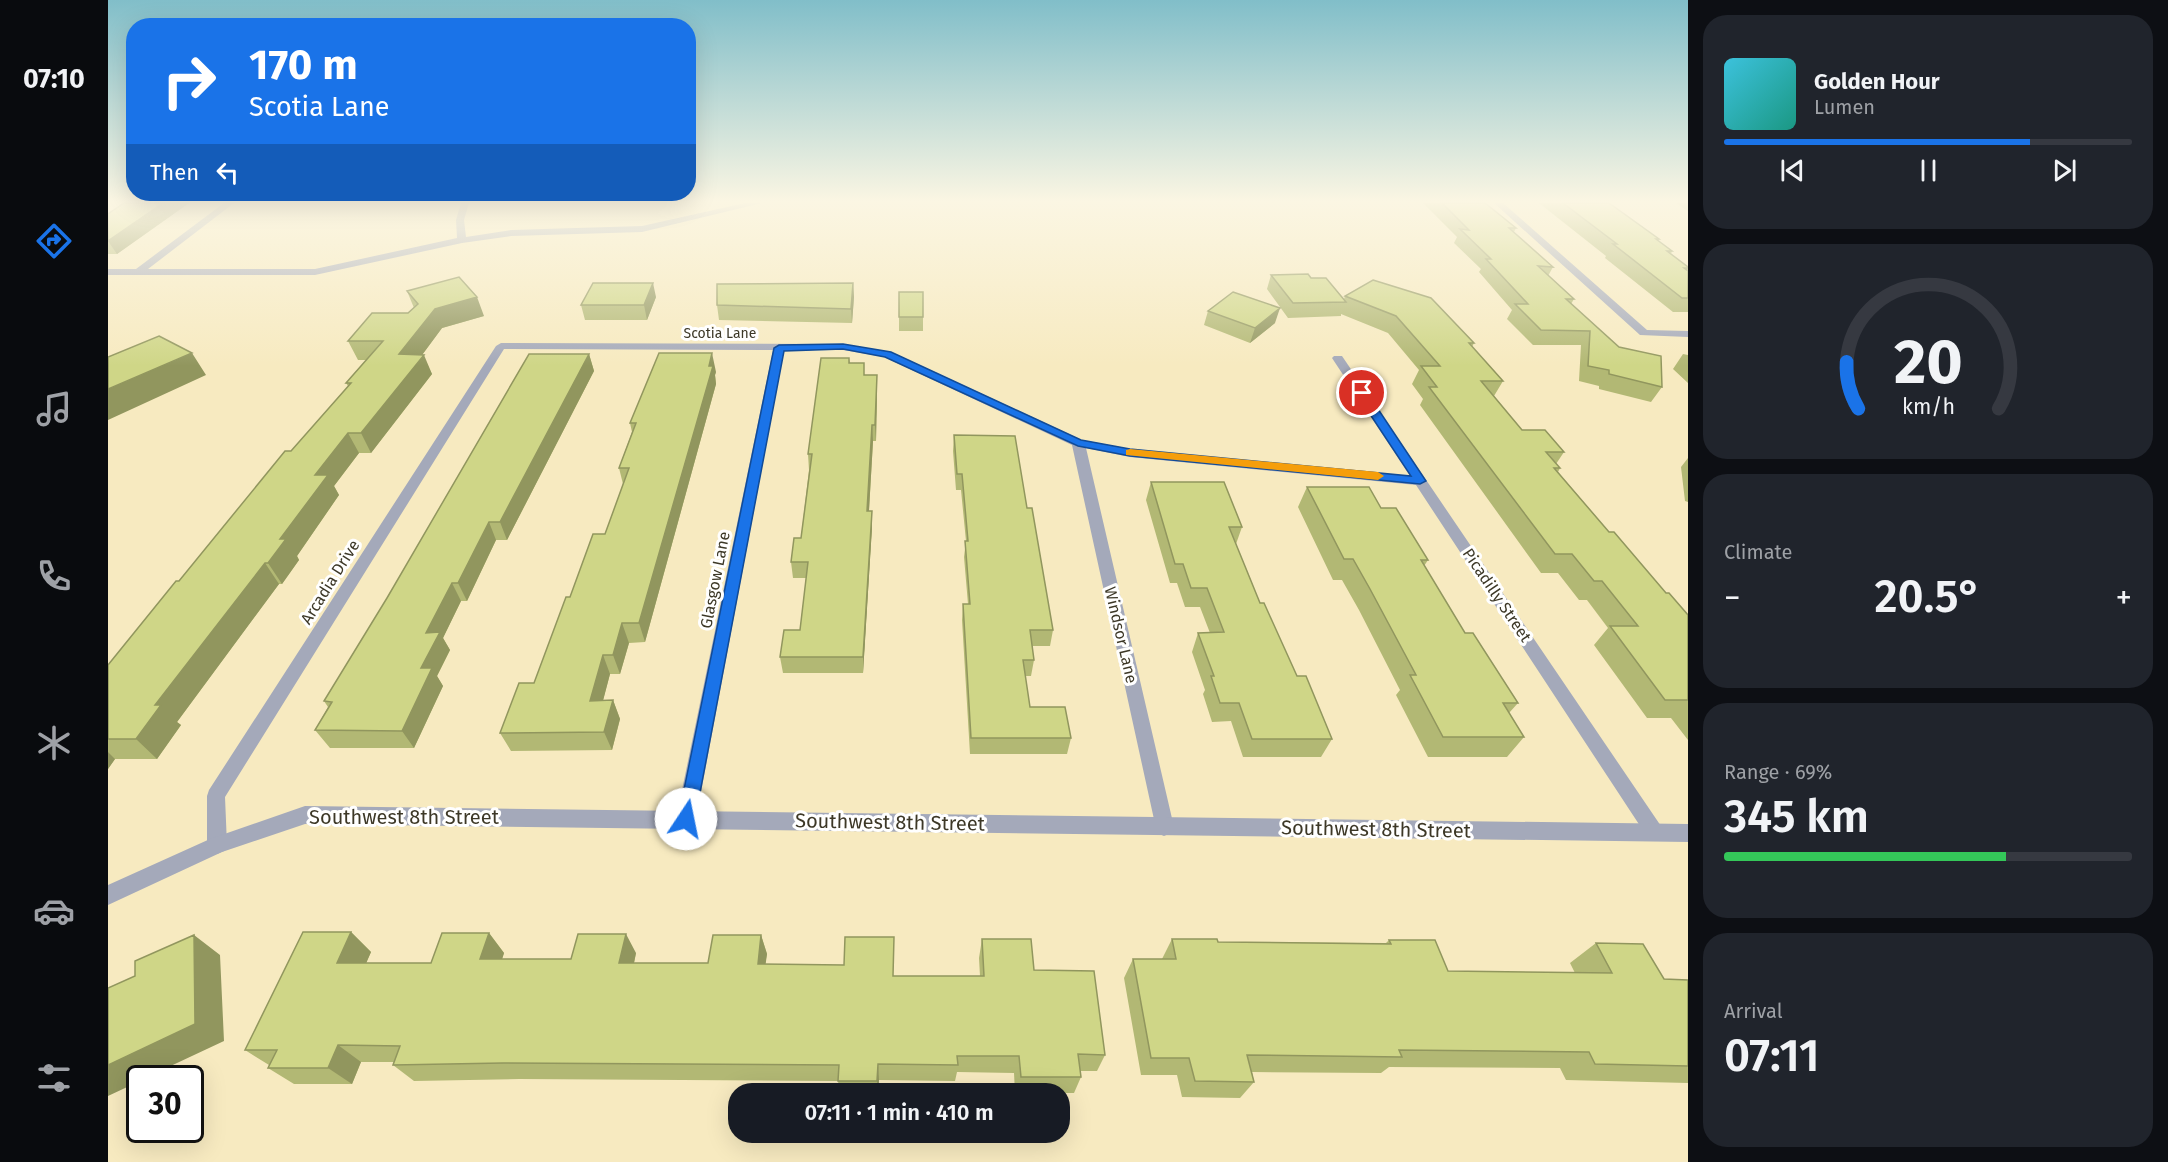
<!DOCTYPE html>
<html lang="en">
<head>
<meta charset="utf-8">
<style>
  body { margin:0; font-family:"Fira Sans",sans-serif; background:#20242c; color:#f1f3f6; height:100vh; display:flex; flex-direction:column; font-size:22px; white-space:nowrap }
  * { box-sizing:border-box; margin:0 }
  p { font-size:20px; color:#9ea1a6 }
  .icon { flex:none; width:33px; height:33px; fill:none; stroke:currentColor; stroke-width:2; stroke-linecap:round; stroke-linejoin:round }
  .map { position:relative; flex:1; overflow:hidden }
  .drawer { display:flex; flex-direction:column; gap:15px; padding:15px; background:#0d0f14; width:480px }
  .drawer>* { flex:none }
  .guide { position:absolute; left:18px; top:18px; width:570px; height:183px; border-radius:24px; box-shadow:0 6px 24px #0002; background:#1a73e8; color:#fff; overflow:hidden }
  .speed { position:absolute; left:18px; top:1065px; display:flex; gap:12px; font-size:30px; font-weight:700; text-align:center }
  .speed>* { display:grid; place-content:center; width:78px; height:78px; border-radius:50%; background:#171b24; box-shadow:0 6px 24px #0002; line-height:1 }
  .speed .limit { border:3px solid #111; border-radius:9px; background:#fff; color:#111 }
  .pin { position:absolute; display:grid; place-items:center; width:51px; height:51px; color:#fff; margin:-26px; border:3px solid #fff; border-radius:50%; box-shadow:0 2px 6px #0007 }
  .me { position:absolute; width:66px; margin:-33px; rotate:11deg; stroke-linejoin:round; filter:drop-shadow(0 0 4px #0008) }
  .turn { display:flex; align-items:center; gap:21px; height:126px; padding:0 24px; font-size:27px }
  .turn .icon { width:78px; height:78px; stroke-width:2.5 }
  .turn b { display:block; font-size:42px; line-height:51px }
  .then { display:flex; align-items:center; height:57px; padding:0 24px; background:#0003; gap:12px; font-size:22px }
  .big { font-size:45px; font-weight:600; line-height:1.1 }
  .drawer .widget { flex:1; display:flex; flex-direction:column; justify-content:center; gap:9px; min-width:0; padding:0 21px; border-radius:24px; background:#20242c }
  .drawer .dial { align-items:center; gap:0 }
  .dial svg { height:156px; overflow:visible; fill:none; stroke:#363941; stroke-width:7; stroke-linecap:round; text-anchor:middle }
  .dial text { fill:#f1f3f6; stroke:none }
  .song { display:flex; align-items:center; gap:18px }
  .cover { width:72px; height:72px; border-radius:9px; background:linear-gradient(135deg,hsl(190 70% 55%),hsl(170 70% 35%)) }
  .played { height:6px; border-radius:3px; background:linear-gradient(90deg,#1a73e8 75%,#363941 75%) }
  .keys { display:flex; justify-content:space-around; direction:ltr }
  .heat { display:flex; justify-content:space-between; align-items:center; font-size:33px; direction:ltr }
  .charge { height:9px; border-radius:4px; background:linear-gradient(90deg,#34c759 69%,#363941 0) }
  .trip { position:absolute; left:620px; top:1083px; width:342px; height:60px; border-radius:24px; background:#171b24; box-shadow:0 6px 24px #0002; font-weight:600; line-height:60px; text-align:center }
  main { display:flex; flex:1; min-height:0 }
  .tab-bar { display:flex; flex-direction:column; width:108px; justify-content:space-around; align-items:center; background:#090b0e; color:#9ea1a6 }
  .tab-bar .icon { width:42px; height:42px }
  .tab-bar .on { color:#1a73e8 }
  .tab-bar b { font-size:27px; color:#f1f3f6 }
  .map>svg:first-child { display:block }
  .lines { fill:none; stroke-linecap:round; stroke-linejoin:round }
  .minor { fill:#a4a9ba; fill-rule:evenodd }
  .tertiary { fill:#a4a9ba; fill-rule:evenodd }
  .wall { fill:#b2b874 }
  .shaded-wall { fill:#91965e }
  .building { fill:#cfd687; stroke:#91965e; stroke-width:1.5 }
  .route { fill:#1a73e8; stroke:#114b97; stroke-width:1.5 }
  .slow { fill:#f59e0b }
  .labels { text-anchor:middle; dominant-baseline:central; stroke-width:6; stroke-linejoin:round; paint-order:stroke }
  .far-street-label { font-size:14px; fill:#3d3827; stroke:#fff }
  .street-label { font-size:16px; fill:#3d3827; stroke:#fff }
  .near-street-label { font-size:20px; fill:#3d3827; stroke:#fff }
</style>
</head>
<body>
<main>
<nav class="tab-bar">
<b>07:10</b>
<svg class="icon on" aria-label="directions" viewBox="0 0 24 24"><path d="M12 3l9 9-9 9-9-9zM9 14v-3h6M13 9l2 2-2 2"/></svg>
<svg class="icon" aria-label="music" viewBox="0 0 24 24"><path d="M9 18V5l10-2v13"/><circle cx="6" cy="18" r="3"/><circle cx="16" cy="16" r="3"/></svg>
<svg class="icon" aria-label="phone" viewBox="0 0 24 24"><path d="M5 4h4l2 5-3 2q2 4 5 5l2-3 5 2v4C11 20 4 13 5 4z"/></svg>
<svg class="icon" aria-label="climate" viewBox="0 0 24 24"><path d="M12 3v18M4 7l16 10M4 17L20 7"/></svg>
<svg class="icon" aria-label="car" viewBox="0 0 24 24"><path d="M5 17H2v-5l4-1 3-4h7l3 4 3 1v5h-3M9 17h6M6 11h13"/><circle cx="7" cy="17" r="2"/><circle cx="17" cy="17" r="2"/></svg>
<svg class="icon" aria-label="filters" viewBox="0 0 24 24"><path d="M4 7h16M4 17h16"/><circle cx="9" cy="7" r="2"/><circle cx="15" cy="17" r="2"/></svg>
</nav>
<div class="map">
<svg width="1580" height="1162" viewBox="0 0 1580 1162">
  <rect width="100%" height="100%" fill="#f7eac0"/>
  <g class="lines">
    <!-- minor -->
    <path class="minor" d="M 116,203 L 126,203 L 40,269 L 207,269 L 349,238 L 348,220 L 353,203 L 361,203 L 356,220 L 358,237 L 403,230 L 534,226 L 637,203 L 654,203 L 534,232 L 403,236 L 354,243 L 207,275 L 0,275 L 0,269 L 28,269 Z
      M 1386,203 L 1395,203 L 1539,330 L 1580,331 L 1580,337 L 1532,335 Z
      M 393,343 L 735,344 L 783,352 L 974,440 L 1022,449 L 1302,476 L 1224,358 L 1226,356 L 1234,356 L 1557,832 L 1554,838 L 1547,841 L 1540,838 L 1308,485 L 1022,457 L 978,448 L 1066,827 L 1063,833 L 1056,836 L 1049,833 L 964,445 L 776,357 L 735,350 L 676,350 L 588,819 L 585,825 L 578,828 L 571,825 L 568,819 L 665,350 L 396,349 L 117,797 L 119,845 L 116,851 L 109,854 L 102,851 L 99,845 L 99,796 L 101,790 L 388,346 Z"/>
    <!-- tertiary -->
    <path class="tertiary" d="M 197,806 L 1580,824 L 1580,842 L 197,824 L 114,852 L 0,905 L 0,885 L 102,839 Z"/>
  </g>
  <!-- wall -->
  <path class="wall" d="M 16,203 L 81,203 L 9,254 L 0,254 L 0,214 Z
    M 1315,203 L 1377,203 L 1408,228 L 1406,232 L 1445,267 L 1440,276 L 1466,299 L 1463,304 L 1554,387 L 1543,402 L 1491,389 L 1491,386 L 1471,381 L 1473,345 L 1425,345 L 1399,319 L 1404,310 L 1371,272 L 1373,269 L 1346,243 L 1349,237 Z
    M 1431,203 L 1501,203 L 1551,239 L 1550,241 L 1564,251 L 1563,254 L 1580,267 L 1580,312 L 1565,312 L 1497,258 L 1498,256 Z
    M 1568,203 L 1580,203 L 1580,211 Z
    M 1163,275 L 1203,278 L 1236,299 L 1237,296 L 1366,343 L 1364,347 L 1395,381 L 1386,396 L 1414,430 L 1456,452 L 1448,464 L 1452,468 L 1450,472 L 1501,532 L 1558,593 L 1580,615 L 1580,740 L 1563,718 L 1539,718 L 1486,645 L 1500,628 L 1479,600 L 1471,600 L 1450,573 L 1433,573 L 1312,405 L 1315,399 L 1304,384 L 1311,370 L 1280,333 L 1233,314 L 1233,316 L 1180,318 L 1159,289 Z
    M 745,283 L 746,297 L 744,323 L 611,320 L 609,305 Z
    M 299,291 L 376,316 L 334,328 L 314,355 L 324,374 L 263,453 L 251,453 L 226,486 L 231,495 L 189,556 L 191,560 L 174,584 L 171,584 L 69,722 L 73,725 L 49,759 L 7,759 L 0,769 L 0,665 L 71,581 L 240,386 L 238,383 L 258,360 L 250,360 L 240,341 L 300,313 L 306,308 Z
    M 791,292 L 815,292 L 815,331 L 791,331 Z
    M 548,297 L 539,320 L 477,320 L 473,305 Z
    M 1100,311 L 1167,323 L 1142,343 L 1096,325 Z
    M 481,354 L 486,371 L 399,540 L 388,540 L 359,601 L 353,601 L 335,638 L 342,650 L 329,676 L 335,686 L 306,748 L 222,748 L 207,730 L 220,707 L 216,701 Z
    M 1575,354 L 1580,355 L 1580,383 L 1565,369 Z
    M 741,358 L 742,363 L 757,375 L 769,390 L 768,441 L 765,441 L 761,511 L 764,511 L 764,527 L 755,673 L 675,673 L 672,657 L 692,630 L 698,578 L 685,578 L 683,562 L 693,538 L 701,470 L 700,454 Z
    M 608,372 L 607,375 L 608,384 L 537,642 L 521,643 L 512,674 L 502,674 L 495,700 L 505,700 L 512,719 L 504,750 L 403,751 L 392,733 L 426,683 L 462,597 L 497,534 L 515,484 L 511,468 L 524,432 L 522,423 Z
    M 846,435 L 919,508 L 945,630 L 942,646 L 924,646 L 926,660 L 923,676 L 917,676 L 922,707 L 963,738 L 959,754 L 862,754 L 854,620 L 855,604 L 860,604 L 856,557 L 858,541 L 853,490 L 848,490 L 845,451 Z
    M 1580,458 L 1580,502 L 1577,501 L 1573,467 Z
    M 1043,482 L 1134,527 L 1128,544 L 1152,603 L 1189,676 L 1224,739 L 1213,757 L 1135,757 L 1123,721 L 1104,722 L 1095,694 L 1097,690 L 1084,652 L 1090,633 L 1102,633 L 1092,607 L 1077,607 L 1069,583 L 1062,583 L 1038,500 Z
    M 1199,487 L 1273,508 L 1320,560 L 1316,566 L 1357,633 L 1410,703 L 1401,713 L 1416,737 L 1399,757 L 1320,757 L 1288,695 L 1292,690 L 1251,610 L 1234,580 L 1225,580 L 1190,507 Z
    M 243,932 L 263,952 L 258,963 L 323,963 L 381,933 L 396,953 L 394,959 L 463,959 L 528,953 L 526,963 L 600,963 L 653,935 L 659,954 L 657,964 L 786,976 L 872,976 L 871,958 L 874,939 L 926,970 L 997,1055 L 989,1071 L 973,1071 L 973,1077 L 966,1093 L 907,1093 L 906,1073 L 849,1072 L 847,1081 L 771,1080 L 770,1094 L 732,1094 L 730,1081 L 411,1079 L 306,1081 L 285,1065 L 286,1062 L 253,1062 L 244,1084 L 186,1084 L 160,1068 L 161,1065 L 137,1050 Z
    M 1064,939 L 1110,942 L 1278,943 L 1281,940 L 1340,971 L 1467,973 L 1462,963 L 1488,943 L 1556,979 L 1580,980 L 1580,1083 L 1458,1080 L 1452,1068 L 1281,1067 L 1273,1073 L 1144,1072 L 1146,1082 L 1132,1098 L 1074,1097 L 1069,1075 L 1033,1075 L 1016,978 L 1025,959 L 1054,959 Z"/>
  <!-- shaded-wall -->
  <path class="shaded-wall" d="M 55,203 L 81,203 L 9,254 L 0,241 Z
    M 545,283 L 548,297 L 539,320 L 536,305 Z
    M 745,283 L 746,297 L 744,323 L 743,309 Z
    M 369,297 L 376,316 L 334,328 L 300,374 L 291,354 L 327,309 Z
    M 1172,308 L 1167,323 L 1142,343 L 1147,328 Z
    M 84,353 L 98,375 L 0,420 L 0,389 Z
    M 604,353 L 608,372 L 607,375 L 608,384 L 537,642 L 531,623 Z
    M 481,354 L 486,371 L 399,540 L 392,522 Z
    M 316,355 L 324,374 L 263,453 L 253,433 Z
    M 769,375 L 769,390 L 768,441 L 767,425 Z
    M 764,425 L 765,441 L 760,527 L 759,511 Z
    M 240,433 L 251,453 L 226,486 L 231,495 L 189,556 L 191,560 L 174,584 L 160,563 L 207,475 Z
    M 764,511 L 764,527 L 755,673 L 755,657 Z
    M 381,522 L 388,540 L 359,601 L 350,583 Z
    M 157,563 L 171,584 L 69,722 L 73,725 L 49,759 L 28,739 L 47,705 Z
    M 344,583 L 353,601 L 335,638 L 342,650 L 329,676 L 335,686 L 306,748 L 294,731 L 313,668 L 318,633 Z
    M 514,623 L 521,643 L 512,674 L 505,655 Z
    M 495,655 L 502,674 L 490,720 L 482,701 Z
    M 505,700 L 512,719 L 504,750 L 496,732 Z
    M 0,752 L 7,759 L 0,769 Z
    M 243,932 L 263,952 L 250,982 L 229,963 Z
    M 381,933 L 396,953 L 388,978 L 372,959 Z
    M 518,934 L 528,953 L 522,982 L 511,963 Z
    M 86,935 L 112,955 L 116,1041 L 37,1078 L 32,1078 L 32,1081 L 0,1096 L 0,1065 Z
    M 653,935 L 659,954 L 655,983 L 650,964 Z
    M 230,1045 L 253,1062 L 244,1084 L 220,1068 Z
    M 770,1064 L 771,1080 L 770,1094 L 769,1081 Z"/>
  <!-- building -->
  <path class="building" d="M 16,203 L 55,203 L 0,241 L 0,214 Z
    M 1334,203 L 1377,203 L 1408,228 L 1401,228 L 1445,267 L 1430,266 L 1466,299 L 1458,299 L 1511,347 L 1553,356 L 1554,387 L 1501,374 L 1501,370 L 1480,366 L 1482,331 L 1433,330 L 1407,304 L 1420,304 L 1378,259 L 1383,259 L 1352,229 L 1361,230 Z
    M 1455,203 L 1501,203 L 1551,239 L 1548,239 L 1564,251 L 1559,251 L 1580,267 L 1580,268 L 1576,268 L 1580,271 L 1580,298 L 1574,298 L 1505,244 L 1509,244 Z
    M 1200,274 L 1203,278 L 1218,278 L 1238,302 L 1185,303 L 1163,275 Z
    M 351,277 L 369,297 L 327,309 L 291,354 L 316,355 L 253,433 L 240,433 L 207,475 L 220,475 L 172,539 L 178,539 L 160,563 L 157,563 L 47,705 L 53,705 L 28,739 L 0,739 L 0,665 L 68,581 L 71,581 L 177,451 L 183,451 L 243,383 L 238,383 L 275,341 L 240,341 L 264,313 L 300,313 L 310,304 L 299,291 Z
    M 1265,280 L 1323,298 L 1366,343 L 1361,343 L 1395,381 L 1373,381 L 1414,430 L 1437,430 L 1456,452 L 1438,452 L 1452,468 L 1446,468 L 1501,532 L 1506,532 L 1558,593 L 1561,593 L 1580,615 L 1580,700 L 1557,700 L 1502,626 L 1530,626 L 1494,581 L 1486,581 L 1464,554 L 1447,554 L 1321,387 L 1329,387 L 1313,366 L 1332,366 L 1288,316 L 1237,296 Z
    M 485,283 L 545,283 L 536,305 L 473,305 Z
    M 745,283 L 743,309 L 609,305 L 609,284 Z
    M 791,292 L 815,292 L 815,317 L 791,317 Z
    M 1125,292 L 1172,308 L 1147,328 L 1100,311 Z
    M 51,336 L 84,353 L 0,389 L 0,357 Z
    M 551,353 L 604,353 L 601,366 L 605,366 L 531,623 L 514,623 L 505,655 L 495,655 L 482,701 L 505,700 L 496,732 L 392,733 L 411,683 L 426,683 L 458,597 L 462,597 L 485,534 L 497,534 L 521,468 L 511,468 L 528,423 L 522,423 Z
    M 421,354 L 481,354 L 392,522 L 381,522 L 350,583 L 344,583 L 318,633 L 332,632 L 313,668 L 324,668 L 294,731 L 207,730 L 224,702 L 216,701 L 279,598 Z
    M 713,358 L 741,358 L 741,363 L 756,363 L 756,375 L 769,375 L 767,425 L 764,425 L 759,511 L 764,511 L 755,657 L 672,657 L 676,630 L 692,630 L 700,562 L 683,562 L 686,538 L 693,538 L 704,454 L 700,454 Z
    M 846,435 L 907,436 L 919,508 L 924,508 L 945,630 L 922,630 L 926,660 L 915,660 L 922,707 L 957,707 L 963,738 L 863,738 L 855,604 L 862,604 L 857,541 L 860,541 L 854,474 L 849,474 Z
    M 1043,482 L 1116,482 L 1134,527 L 1121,527 L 1152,603 L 1156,603 L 1189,676 L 1198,676 L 1224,739 L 1144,739 L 1131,703 L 1112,703 L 1103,676 L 1106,676 L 1090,633 L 1116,632 L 1099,588 L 1083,588 L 1075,564 L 1067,564 Z
    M 1199,487 L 1261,487 L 1273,508 L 1288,508 L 1320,560 L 1313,560 L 1357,633 L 1365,633 L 1410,703 L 1395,703 L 1416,737 L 1335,737 L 1302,675 L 1308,675 L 1262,589 L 1245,559 L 1236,559 Z
    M 195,932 L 243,932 L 229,963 L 323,963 L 334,933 L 381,933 L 372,959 L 463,959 L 470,934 L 518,934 L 511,963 L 600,963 L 605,935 L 653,935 L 650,964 L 736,965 L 737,937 L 786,937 L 785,976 L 876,976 L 874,939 L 923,939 L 926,970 L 986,971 L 997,1055 L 970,1054 L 973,1077 L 913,1077 L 911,1056 L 849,1056 L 850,1065 L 770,1064 L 769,1081 L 730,1081 L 731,1065 L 395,1063 L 285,1065 L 292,1046 L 230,1045 L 220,1068 L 160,1068 L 169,1050 L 137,1050 Z
    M 86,935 L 87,1024 L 0,1065 L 0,988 L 27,976 L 27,961 Z
    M 1064,939 L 1109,939 L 1110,942 L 1283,944 L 1281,940 L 1327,940 L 1340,971 L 1504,973 L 1488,943 L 1535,944 L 1556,979 L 1580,980 L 1580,1066 L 1487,1064 L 1481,1052 L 1291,1050 L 1294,1057 L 1139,1055 L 1146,1082 L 1087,1081 L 1081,1058 L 1043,1058 L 1025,959 L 1068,959 Z"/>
  <!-- sky -->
  <linearGradient id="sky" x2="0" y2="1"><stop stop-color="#81bec9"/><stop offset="0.55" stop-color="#fbf6e3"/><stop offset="1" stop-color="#fbf6e3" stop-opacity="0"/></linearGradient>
  <rect width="1580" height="366" fill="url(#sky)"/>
  <!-- route -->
  <path class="route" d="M 735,344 L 783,352 L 973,440 L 1022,449 L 1303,476 L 1248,393 L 1254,390 L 1258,391 L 1318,481 L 1312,484 L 1022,456 L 970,446 L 777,357 L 735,349 L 676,351 L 587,819 L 585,825 L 578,827 L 572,825 L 570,819 L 666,348 L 671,345 Z"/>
  <!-- slow -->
  <path class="slow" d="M 1022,449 L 1270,472 L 1276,476 L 1270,480 L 1018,455 L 1018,450 Z"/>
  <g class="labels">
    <!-- far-street labels -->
    <g class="far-street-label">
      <text x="612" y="333">Scotia Lane</text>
    </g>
    <!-- street labels -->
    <g class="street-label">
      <text transform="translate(607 580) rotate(-79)">Glasgow Lane</text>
      <text transform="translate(222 582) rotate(-58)">Arcadia Drive</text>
      <text transform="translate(1389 595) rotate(56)">Picadilly Street</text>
      <text transform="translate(1013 635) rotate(77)">Windsor Lane</text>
    </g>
    <!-- near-street labels -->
    <g class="near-street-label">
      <text x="296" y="817">Southwest 8th Street</text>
      <text transform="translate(782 822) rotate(1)">Southwest 8th Street</text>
      <text transform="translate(1268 829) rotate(1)">Southwest 8th Street</text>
    </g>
  </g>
</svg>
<div class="speed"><div class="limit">30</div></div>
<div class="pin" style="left:1254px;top:393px;background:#d93025"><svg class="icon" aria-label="arrive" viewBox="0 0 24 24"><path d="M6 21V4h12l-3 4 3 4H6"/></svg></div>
<svg class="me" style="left:578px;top:819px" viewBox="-20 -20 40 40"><circle r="19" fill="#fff"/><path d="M0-13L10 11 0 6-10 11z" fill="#1a73e8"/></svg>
<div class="trip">07:11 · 1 min · 410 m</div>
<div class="guide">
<div class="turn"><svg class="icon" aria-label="right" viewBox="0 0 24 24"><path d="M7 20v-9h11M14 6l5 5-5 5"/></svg><div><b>170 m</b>Scotia Lane</div></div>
<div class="then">Then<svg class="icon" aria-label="left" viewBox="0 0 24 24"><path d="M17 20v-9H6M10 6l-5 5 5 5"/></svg></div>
</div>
</div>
<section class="drawer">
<div class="widget">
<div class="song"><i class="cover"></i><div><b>Golden Hour</b><p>Lumen</p></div></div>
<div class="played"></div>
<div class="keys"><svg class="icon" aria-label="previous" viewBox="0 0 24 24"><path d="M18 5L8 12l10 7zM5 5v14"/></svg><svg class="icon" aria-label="pause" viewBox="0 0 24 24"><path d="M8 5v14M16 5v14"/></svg><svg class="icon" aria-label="next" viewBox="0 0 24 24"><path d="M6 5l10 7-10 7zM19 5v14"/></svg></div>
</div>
<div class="widget dial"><svg viewBox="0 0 100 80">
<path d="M14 69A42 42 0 1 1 86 69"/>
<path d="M14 69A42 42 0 0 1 8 45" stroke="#1a73e8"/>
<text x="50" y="56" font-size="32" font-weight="700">20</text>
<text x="50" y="72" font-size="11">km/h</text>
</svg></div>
<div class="widget"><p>Climate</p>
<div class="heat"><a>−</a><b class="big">20.5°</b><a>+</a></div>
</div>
<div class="widget"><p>Range · 69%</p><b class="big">345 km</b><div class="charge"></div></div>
<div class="widget"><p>Arrival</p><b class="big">07:11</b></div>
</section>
</main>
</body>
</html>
